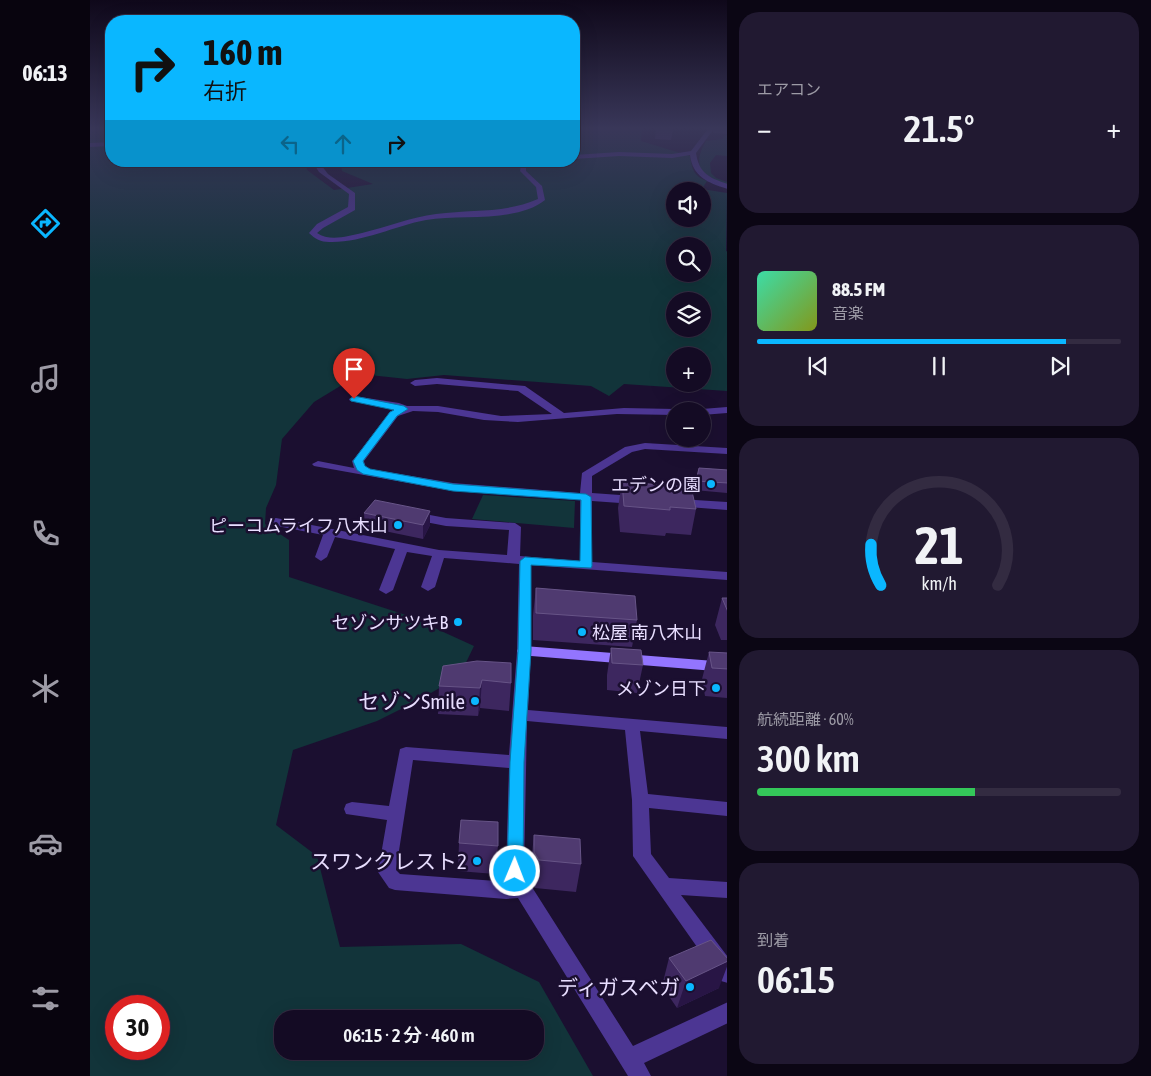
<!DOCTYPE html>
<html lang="ja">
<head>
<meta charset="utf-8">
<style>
  body { margin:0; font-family:"Asap Condensed","Noto Sans JP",sans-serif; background:#211931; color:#f1f3f6; height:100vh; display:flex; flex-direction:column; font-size:19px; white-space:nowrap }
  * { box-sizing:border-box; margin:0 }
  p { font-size:16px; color:#9d9ba6 }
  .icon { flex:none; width:28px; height:28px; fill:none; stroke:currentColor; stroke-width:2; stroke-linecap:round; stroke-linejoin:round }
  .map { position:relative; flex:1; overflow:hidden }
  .details { display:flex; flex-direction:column; gap:12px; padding:12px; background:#0b0614; width:424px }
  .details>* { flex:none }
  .hud { position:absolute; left:15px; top:15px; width:475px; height:152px; border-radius:20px; box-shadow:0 5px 20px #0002,0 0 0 1px #332b41; background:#0ab7ff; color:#111; overflow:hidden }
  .tools { position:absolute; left:576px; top:182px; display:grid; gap:10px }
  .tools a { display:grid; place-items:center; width:45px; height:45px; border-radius:50%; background:#140b24; box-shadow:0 5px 20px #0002,0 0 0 1px #332b41; font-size:25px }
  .speed { position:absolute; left:15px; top:995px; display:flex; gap:10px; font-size:25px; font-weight:700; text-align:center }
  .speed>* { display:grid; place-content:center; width:65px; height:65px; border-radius:50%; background:#140b24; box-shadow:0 5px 20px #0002,0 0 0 1px #332b41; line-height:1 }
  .speed .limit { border:8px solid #d22; background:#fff; color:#111 }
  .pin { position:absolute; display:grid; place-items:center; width:42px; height:42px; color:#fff; margin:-51px -21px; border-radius:50% 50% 50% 0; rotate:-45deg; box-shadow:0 0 5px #0007 }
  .pin .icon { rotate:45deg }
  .me { position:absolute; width:55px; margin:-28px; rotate:1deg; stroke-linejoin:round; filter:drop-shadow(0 0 4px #0008) }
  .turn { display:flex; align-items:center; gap:18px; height:105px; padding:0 15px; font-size:22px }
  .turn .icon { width:65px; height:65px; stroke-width:2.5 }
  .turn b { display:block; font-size:35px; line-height:42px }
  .lanes { display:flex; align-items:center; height:48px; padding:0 15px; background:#0003; justify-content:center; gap:25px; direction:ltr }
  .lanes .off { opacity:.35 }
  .big { font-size:38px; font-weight:600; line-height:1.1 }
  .details .card { flex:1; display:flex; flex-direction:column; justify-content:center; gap:8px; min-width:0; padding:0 18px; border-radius:20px; background:#211931 }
  .details .dial { align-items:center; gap:0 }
  .dial svg { height:130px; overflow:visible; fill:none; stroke:#332b41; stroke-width:7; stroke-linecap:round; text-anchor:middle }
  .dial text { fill:#f1f3f6; stroke:none }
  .song { display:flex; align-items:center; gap:15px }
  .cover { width:60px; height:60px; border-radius:8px; background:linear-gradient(135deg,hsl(160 70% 55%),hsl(70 70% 35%)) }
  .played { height:5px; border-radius:2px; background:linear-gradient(90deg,#0ab7ff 85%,#332b41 85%) }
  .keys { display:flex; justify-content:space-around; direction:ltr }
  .heat { display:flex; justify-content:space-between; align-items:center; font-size:28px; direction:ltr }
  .charge { height:8px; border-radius:4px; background:linear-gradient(90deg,#34c759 60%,#332b41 0) }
  .trip { position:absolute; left:184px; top:1010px; width:270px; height:50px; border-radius:20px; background:#140b24; box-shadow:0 5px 20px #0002,0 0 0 1px #332b41; font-weight:600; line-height:50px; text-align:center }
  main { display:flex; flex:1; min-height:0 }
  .tabs { display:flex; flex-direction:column; width:90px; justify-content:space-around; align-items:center; background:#08040e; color:#9d9ba6 }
  .tabs .icon { width:35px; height:35px }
  .tabs .active { color:#0ab7ff }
  .tabs b { font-size:22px; color:#f1f3f6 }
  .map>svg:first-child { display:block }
  .green { fill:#12343a; fill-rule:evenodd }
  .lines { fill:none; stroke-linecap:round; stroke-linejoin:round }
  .street { fill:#4c3693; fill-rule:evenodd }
  .secondary { fill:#9375ff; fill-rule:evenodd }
  .wall { fill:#3d275f }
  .shaded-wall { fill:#281545 }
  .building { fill:#4f3a70; stroke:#675487 }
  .route { fill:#0ab7ff; stroke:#0677a6 }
  .poi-dot { fill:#0ab7ff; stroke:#1b0f30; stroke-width:2 }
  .labels { text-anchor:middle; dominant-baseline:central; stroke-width:5; stroke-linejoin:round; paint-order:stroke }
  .poi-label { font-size:18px; fill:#e8deff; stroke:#1b0f30; text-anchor:end }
  .near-poi-label { font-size:21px; fill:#e8deff; stroke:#1b0f30; text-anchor:end }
</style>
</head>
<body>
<main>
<nav class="tabs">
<b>06:13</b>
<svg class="icon active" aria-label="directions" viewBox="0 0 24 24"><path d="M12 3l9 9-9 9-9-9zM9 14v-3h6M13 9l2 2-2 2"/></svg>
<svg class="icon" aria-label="music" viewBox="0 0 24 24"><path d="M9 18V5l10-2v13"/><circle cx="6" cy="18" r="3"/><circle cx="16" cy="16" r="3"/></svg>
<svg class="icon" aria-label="phone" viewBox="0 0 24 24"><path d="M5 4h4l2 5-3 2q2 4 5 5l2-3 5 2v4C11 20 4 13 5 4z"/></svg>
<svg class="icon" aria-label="climate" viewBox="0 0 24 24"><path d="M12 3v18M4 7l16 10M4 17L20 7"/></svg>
<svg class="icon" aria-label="car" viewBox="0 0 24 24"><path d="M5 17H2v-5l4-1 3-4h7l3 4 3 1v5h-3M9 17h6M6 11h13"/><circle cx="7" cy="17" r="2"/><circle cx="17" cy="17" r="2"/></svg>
<svg class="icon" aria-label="filters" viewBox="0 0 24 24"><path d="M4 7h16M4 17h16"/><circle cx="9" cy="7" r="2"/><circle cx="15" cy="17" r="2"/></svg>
</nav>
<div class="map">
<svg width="638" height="1076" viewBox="0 0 638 1076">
  <rect width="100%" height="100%" fill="#1b0f30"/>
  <!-- green -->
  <path class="green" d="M 0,128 L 21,128 L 21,161 L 216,161 L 217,170 L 244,190 L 283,184 L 252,171 L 251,164 L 249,161 L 484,161 L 484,128 L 552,128 L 551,141 L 600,156 C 602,170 604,176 617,181 L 612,189 L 637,193 L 636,251 L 638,252 L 637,391 L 534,384 L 519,396 L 501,386 L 354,375 L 317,379 L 270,374 L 224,402 L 192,439 L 186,485 L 176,508 L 175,524 L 199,540 L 199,577 L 316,615 L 384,646 L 369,677 L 325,702 L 287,721 L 203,750 L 186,825 L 227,856 L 250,947 L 371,944 L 449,982 L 503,1076 L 0,1076 ZM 585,191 L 612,191 L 612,219 L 585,219 ZM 585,246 L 612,246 L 612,274 L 585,274 ZM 585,301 L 612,301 L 612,329 L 585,329 ZM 585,356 L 612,356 L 612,384 L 585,384 ZM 26,1006 L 69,1006 L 69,1049 L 26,1049 ZM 192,1019 L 445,1019 L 445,1051 L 192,1051 Z
    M 635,135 L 637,136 L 637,156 L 626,155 L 620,163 L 621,173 L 626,178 L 637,182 L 637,184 L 625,180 L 611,171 C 607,159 610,152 616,141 L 632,139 Z
    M 393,495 L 485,501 L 484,528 L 382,519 Z"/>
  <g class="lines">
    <!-- street -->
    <path class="street" d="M 616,128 L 622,128 L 623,130 L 606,153 C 609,173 619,178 638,184 L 638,189 C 618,183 603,177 600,155 L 582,158 L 529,156 L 484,159 L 484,155 L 529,152 L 582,154 L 601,151 L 617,130 Z
      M 21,142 L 21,146 L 0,147 L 0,143 Z
      M 222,161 L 228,161 L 238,174 L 265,193 L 265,210 L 233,228 L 227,233 C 240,242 258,236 272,233 C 297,227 321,217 346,214 C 383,209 413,214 448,199 L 446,187 L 430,171 L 431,166 L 437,161 L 452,161 L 436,168 L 436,171 L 452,186 L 455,200 C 426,223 372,214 336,220 C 304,226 272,243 239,242 C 231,242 225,239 219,233 L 227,224 L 258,207 L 259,194 L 229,172 Z
      M 347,378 L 435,386 L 474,413 L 534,408 L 585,409 L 590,411 L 585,411 L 585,415 L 527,414 L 428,422 L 394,420 L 348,412 L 323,411 L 308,416 L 274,461 L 275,466 L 280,469 L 363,483 L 490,493 L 492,473 L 535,447 L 555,443 L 638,448 L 638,454 L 555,449 L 542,452 L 502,476 L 502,493 L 544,496 L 550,500 L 544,504 L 502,501 L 502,562 L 638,572 L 638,580 L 441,565 L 441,651 L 438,710 L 638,727 L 638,739 L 550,731 L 558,794 L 638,802 L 638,816 L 559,808 L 561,854 L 579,878 L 638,882 L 638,898 L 591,895 L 638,957 L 638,983 L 631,981 L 543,856 L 542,800 L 535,730 L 437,721 L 434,871 L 440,884 L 543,1046 L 638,1002 L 638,1023 L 554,1063 L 561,1076 L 538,1076 L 428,898 L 416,899 L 305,890 L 299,888 L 288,872 L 297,820 L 256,814 L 254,809 L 256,804 L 262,802 L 299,806 L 310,749 L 316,747 L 419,755 L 427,651 L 429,564 L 354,558 L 345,587 L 338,591 L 331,587 L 342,556 L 317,552 L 303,590 L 296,594 L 289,590 L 305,549 L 245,537 L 237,557 L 231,561 L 225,557 L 233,535 L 182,525 L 180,522 L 182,519 L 186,518 L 349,550 L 417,555 L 419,530 L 356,526 L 320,519 L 318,516 L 324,512 L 356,518 L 425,523 L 431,527 L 430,556 L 490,561 L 490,500 L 363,491 L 224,466 L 222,464 L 228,461 L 264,468 L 262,461 L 264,459 L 300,412 L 307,409 L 260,401 L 259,399 L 264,396 L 309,403 L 317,406 L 348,406 L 411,416 L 462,414 L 428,391 L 347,384 L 325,386 L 320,383 L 325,380 ZM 323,760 L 419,768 L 416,871 L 421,882 L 310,874 L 306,870 Z
      M 638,407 L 638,413 L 612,415 L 612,411 L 607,411 L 612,409 Z
      M 589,499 L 638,502 L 638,510 L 585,506 L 583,503 Z"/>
    <!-- secondary -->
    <path class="secondary" d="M 434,646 L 638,662 L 638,672 L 429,655 L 427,651 L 429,647 Z"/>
  </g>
  <!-- wall -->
  <path class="wall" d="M 566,128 L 586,128 L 586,129 L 583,129 L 581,140 L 565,139 Z
    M 623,128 L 638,128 L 638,134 L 623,133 Z
    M 609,468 L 638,470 L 638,493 L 604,490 Z
    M 532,482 L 606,509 L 601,535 L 576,533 L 575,536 L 530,532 L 528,508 Z
    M 340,511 L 340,525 L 333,539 L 275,527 L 274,513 Z
    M 446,588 L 547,620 L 542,647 L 443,640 L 443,615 Z
    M 632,598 L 638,598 L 638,640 L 631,640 L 625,625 Z
    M 521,648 L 553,665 L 547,693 L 517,690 L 517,675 Z
    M 619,652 L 638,653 L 638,698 L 615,696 L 612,679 Z
    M 353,666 L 421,683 L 419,711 L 390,708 L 388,716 L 348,714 L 349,686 Z
    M 444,835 L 491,864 L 486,892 L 445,888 L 440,880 L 441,863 Z
    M 369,843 L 408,846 L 405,874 L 368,871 Z
    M 579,958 L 629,988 L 587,1008 L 572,986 Z"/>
  <!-- shaded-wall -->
  <path class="shaded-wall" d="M 340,511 L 340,525 L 333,539 L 333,525 Z
    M 392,680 L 390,708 L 388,716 L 390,688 Z
    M 638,961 L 638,964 L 629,988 L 587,1008 L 596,981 Z"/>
  <!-- building -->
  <path class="building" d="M 609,468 L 638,470 L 638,483 L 606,481 Z
    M 532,482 L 601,487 L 606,509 L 580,507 L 580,510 L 534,506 Z
    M 285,500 L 340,511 L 333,525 L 274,513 Z
    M 446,588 L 545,596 L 547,620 L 446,613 Z
    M 632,598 L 638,598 L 638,612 Z
    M 521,648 L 551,650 L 553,665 L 522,663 Z
    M 619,652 L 638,653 L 638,669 L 622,668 Z
    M 387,661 L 421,663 L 421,683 L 392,680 L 390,688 L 349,686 L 353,666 Z
    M 371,820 L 408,822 L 408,846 L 369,843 Z
    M 444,835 L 490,839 L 491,864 L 449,860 L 444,852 Z
    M 621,940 L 638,959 L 638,961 L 596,981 L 579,958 Z"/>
  <!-- sky -->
  <linearGradient id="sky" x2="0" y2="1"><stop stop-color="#0f081a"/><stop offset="0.46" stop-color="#393759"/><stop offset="1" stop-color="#393759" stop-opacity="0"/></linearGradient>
  <rect width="638" height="279" fill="url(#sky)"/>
  <!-- route -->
  <path class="route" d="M 264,396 L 314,406 L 318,409 L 307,416 L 273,461 L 275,466 L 280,469 L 363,484 L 496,494 L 501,497 L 502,566 L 501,568 L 441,565 L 441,651 L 434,762 L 433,871 L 431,876 L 425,878 L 419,876 L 417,871 L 420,762 L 428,651 L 430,561 L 435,557 L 490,561 L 491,500 L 363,491 L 273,474 L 267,470 L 263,461 L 300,412 L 304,410 L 261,401 L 260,399 Z"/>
  <!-- markers -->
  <g class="poi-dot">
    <circle cx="621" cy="484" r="5"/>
    <circle cx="308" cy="525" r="5"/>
    <circle cx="368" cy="622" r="5"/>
    <circle cx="492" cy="632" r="5"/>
    <circle cx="626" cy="688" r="5"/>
    <circle cx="385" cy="701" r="5"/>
    <circle cx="387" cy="861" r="5"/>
    <circle cx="600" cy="987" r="5"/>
  </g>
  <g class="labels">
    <!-- poi labels -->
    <g class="poi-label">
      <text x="611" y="484">エデンの園</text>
      <text x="298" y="525">ピーコムライフ八木山</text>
      <text x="358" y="622">セゾンサツキB</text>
      <text x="502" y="632" text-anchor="start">松屋 南八木山</text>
      <text x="616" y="688">メゾン日下</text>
    </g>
    <!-- near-poi labels -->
    <g class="near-poi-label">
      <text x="375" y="701">セゾンSmile</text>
      <text x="377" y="861">スワンクレスト2</text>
      <text x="590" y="987">ディガスベガ</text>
    </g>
  </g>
</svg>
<div class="tools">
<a><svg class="icon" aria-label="sound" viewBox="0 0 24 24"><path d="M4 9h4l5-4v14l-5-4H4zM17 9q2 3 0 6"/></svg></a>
<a><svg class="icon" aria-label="search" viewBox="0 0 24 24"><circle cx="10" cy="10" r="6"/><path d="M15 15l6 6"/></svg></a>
<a><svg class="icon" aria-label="layers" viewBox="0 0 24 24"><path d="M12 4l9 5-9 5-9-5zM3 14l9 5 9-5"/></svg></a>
<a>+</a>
<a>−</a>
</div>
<div class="speed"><div class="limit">30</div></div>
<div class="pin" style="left:264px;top:399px;background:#d93025"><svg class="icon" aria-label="arrive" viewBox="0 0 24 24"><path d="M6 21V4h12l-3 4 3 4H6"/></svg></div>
<svg class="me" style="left:425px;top:871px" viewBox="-20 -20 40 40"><circle r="17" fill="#0ab7ff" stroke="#fff" stroke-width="3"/><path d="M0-11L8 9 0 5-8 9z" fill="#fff"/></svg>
<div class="trip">06:15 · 2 分 · 460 m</div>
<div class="hud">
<div class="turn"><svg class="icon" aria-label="right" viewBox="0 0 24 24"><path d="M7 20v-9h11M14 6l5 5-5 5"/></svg><div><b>160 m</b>右折</div></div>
<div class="lanes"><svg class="icon off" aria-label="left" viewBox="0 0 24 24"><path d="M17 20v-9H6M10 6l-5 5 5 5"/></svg><svg class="icon off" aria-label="ahead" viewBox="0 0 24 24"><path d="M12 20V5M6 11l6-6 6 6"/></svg><svg class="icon" aria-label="right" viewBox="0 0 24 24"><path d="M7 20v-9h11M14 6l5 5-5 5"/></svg></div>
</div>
</div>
<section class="details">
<div class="card"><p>エアコン</p>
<div class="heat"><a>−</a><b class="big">21.5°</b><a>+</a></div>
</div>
<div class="card">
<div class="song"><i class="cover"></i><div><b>88.5 FM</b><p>音楽</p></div></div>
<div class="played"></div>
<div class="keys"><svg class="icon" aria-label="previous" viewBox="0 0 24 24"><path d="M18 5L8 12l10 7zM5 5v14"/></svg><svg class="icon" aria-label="pause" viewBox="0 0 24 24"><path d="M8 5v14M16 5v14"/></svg><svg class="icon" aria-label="next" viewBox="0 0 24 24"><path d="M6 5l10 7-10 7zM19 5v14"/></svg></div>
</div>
<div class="card dial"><svg viewBox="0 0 100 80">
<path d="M14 69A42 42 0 1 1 86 69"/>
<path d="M14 69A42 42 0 0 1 8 44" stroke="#0ab7ff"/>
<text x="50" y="56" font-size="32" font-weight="700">21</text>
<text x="50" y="72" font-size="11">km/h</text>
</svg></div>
<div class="card"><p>航続距離 · 60%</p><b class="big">300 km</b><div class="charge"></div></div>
<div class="card"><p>到着</p><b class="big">06:15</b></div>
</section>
</main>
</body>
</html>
